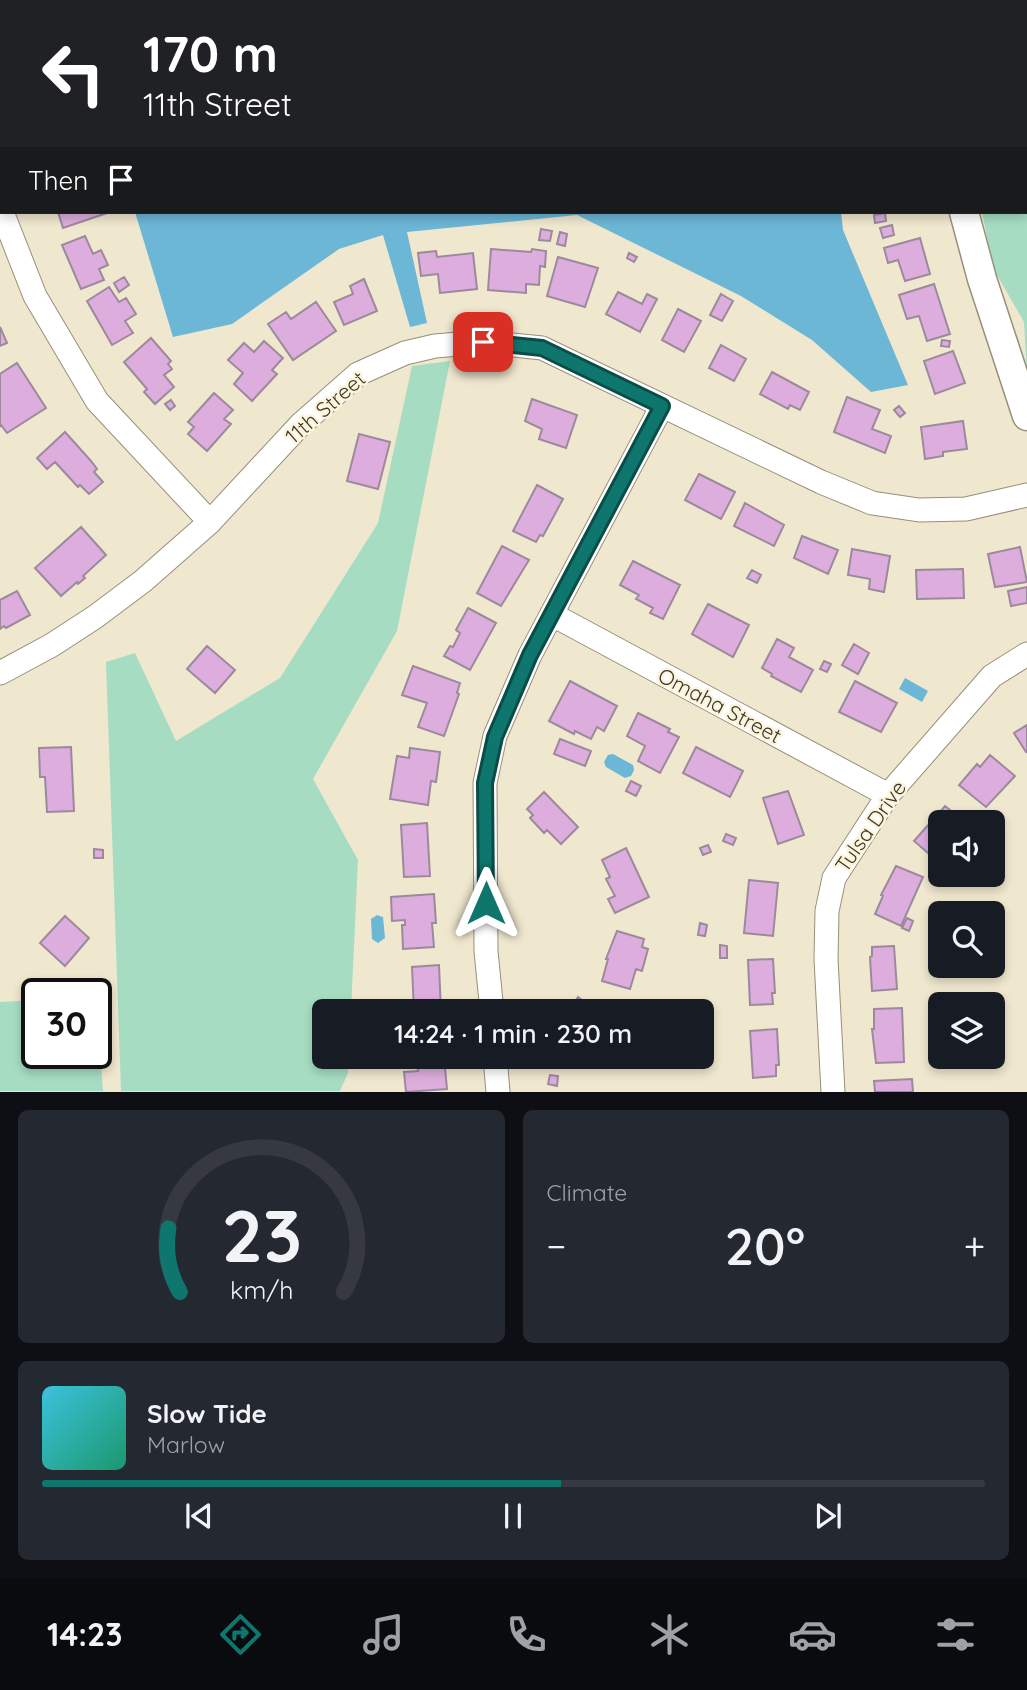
<!DOCTYPE html>
<html lang="en">
<head>
<meta charset="utf-8">
<style>
  body { margin:0; font-family:Quicksand,sans-serif; background:#242831; color:#f1f3f6; height:100vh; display:flex; flex-direction:column; font-size:26px; white-space:nowrap }
  * { box-sizing:border-box; margin:0 }
  p { font-size:23px; color:#9ea1a6 }
  .icon { flex:none; width:38px; height:38px; fill:none; stroke:currentColor; stroke-width:2; stroke-linecap:round; stroke-linejoin:round }
  .map { position:relative; height:1092px; overflow:hidden }
  .sheet { display:flex; flex-direction:column; gap:18px; padding:18px; background:#0d0f14; flex:1 }
  .sheet>* { flex:none }
  .guide { position:absolute; left:0px; top:0px; width:1027px; height:214px; box-shadow:0 4px 10px #0003; background:#202124; color:#fff; overflow:hidden }
  .controls { position:absolute; left:928px; top:810px; display:grid; gap:14px }
  .controls a { display:grid; place-items:center; width:77px; height:77px; border-radius:10px; background:#171b24; box-shadow:0 4px 10px #0003; font-size:35px }
  .speed { position:absolute; left:21px; top:978px; display:flex; gap:14px; font-size:35px; font-weight:700; text-align:center }
  .speed>* { display:grid; place-content:center; width:91px; height:91px; border-radius:50%; background:#171b24; box-shadow:0 4px 10px #0003; line-height:1 }
  .speed .limit { border:4px solid #111; border-radius:10px; background:#fff; color:#111 }
  .pin { position:absolute; display:grid; place-items:center; width:60px; height:60px; color:#fff; margin:-30px; border-radius:14px; box-shadow:0 4px 10px #0006 }
  .me { position:absolute; width:77px; margin:-38px; rotate:0deg; stroke-linejoin:round; filter:drop-shadow(0 0 5px #0008) }
  .turn { display:flex; align-items:center; gap:24px; height:147px; padding:0 28px; font-size:32px }
  .turn .icon { width:91px; height:91px; stroke-width:2.5 }
  .turn b { display:block; font-size:49px; line-height:60px }
  .then { display:flex; align-items:center; height:66px; padding:0 28px; background:#0003; gap:14px; font-size:26px }
  .big { font-size:52px; font-weight:600; line-height:1.1 }
  .sheet .card { flex:1; display:flex; flex-direction:column; justify-content:center; gap:10px; min-width:0; padding:0 24px; border-radius:10px; background:#242831 }
  .sheet .dial { align-items:center; gap:0 }
  .dial svg { height:182px; overflow:visible; fill:none; stroke:#363941; stroke-width:7; stroke-linecap:round; text-anchor:middle }
  .dial text { fill:#f1f3f6; stroke:none }
  .song { display:flex; align-items:center; gap:21px }
  .cover { width:84px; height:84px; border-radius:10px; background:linear-gradient(135deg,hsl(190 70% 55%),hsl(160 70% 35%)) }
  .played { height:7px; border-radius:4px; background:linear-gradient(90deg,#0f766e 55%,#363941 55%) }
  .keys { display:flex; justify-content:space-around; direction:ltr }
  .heat { display:flex; justify-content:space-between; align-items:center; font-size:38px; direction:ltr }
  .sheet .tiles { flex:1; display:grid; gap:18px; grid-template-columns:1fr 1fr }
  .card:last-child { grid-column:span 2 }
  .trip { position:absolute; left:312px; top:999px; width:402px; height:70px; border-radius:10px; background:#171b24; box-shadow:0 4px 10px #0003; font-weight:600; line-height:70px; text-align:center }
  .tabs { display:flex; height:112px; justify-content:space-around; align-items:center; background:#090b0e; color:#9ea1a6 }
  .tabs .icon { width:49px; height:49px }
  .tabs .active { color:#0f766e }
  .tabs b { font-size:32px; color:#f1f3f6 }
  .map>svg:first-child { display:block }
  .green { fill:#a6ddc2 }
  .water { fill:#6cb6d6 }
  .building { fill:#ddadde; stroke:#9b8a9c; stroke-width:2 }
  .lines { fill:none; stroke-linecap:round; stroke-linejoin:round }
  .minor-casing { stroke:#978f79; stroke-width:25 }
  .tertiary-casing { stroke:#978f79; stroke-width:31 }
  .minor { stroke:#fff; stroke-width:23 }
  .tertiary { stroke:#fff; stroke-width:28 }
  .route-casing { stroke:#0a4d48; stroke-width:18 }
  .route { stroke:#0f766e; stroke-width:12 }
  .labels { text-anchor:middle; dominant-baseline:central; stroke-width:5; stroke-linejoin:round; paint-order:stroke }
  .street-label { font-size:21px; fill:#3b372e; stroke:#fdf4dc }
</style>
</head>
<body>
<div class="map">
<svg width="1027" height="1092" viewBox="0 0 1027 1092">
  <rect width="100%" height="100%" fill="#f0e7cf"/>
  <!-- green -->
  <path class="green" d="M 959,0 L 1027,0 L 1027,377 L 1024,322 L 993,268 L 982,212 L 1026,212 L 1026,2 Z
    M 450,361 L 397,631 L 313,779 L 358,860 L 351,1011 L 324,1012 L 324,1057 L 348,1057 L 348,1073 L 340,1091 L 121,1091 L 106,662 L 135,653 L 176,741 L 280,678 L 378,523 L 412,366 Z
    M 96,997 L 103,1091 L 0,1091 L 0,1002 L 37,1000 L 37,1054 L 96,1054 Z"/>
  <!-- water -->
  <path class="water" d="M 135,212 L 841,212 L 843,230 L 908,385 L 871,392 L 812,340 L 741,296 L 577,215 L 407,232 L 427,323 L 410,327 L 383,235 L 339,249 L 232,324 L 173,337 Z
    M 905,678 L 928,691 L 922,702 L 899,689 Z
    M 613,754 L 633,765 L 634,770 L 631,776 L 625,778 L 606,767 L 604,762 L 608,755 Z
    M 377,915 L 383,917 L 385,938 L 378,943 L 372,939 L 371,919 Z"/>
  <!-- building -->
  <path class="building" d="M 21,0 L 58,0 L 58,2 L 21,2 Z
    M 58,212 L 106,212 L 107,213 L 63,228 Z
    M 885,213 L 886,221 L 875,223 L 874,215 Z
    M 892,225 L 894,235 L 883,238 L 880,228 Z
    M 541,229 L 552,231 L 550,241 L 539,240 Z
    M 560,232 L 567,234 L 565,246 L 557,244 Z
    M 85,236 L 93,254 L 101,250 L 108,265 L 99,269 L 104,280 L 81,289 L 62,245 Z
    M 920,238 L 930,274 L 905,281 L 898,260 L 888,263 L 884,248 Z
    M 491,249 L 531,252 L 532,249 L 546,251 L 545,267 L 540,266 L 539,285 L 526,284 L 526,293 L 488,290 Z
    M 436,251 L 437,257 L 473,253 L 477,289 L 440,293 L 438,274 L 421,276 L 418,253 Z
    M 629,253 L 637,257 L 634,262 L 627,258 Z
    M 558,257 L 598,268 L 585,307 L 547,296 Z
    M 124,277 L 129,285 L 119,292 L 114,283 Z
    M 364,279 L 377,311 L 344,325 L 334,302 L 353,294 L 350,286 Z
    M 934,284 L 950,334 L 927,341 L 919,316 L 907,319 L 899,295 Z
    M 109,287 L 119,302 L 126,298 L 136,314 L 125,321 L 133,333 L 112,345 L 87,301 Z
    M 618,292 L 642,304 L 647,294 L 657,299 L 640,332 L 606,314 Z
    M 721,294 L 733,301 L 722,321 L 710,315 Z
    M 316,302 L 336,331 L 293,360 L 268,324 L 286,312 L 291,319 Z
    M 678,309 L 701,321 L 684,352 L 662,340 Z
    M 0,327 L 7,343 L 0,346 Z
    M 151,338 L 171,361 L 168,364 L 172,369 L 164,375 L 174,387 L 155,404 L 144,392 L 147,389 L 124,362 Z
    M 942,340 L 950,341 L 949,347 L 941,346 Z
    M 264,341 L 283,358 L 272,370 L 277,374 L 252,401 L 234,384 L 243,373 L 228,360 L 244,343 L 254,352 Z
    M 721,345 L 746,359 L 734,381 L 709,368 Z
    M 953,351 L 965,383 L 935,394 L 924,361 Z
    M 17,363 L 46,408 L 7,433 L 1,425 L 0,426 L 0,374 Z
    M 772,372 L 809,392 L 800,410 L 790,405 L 788,409 L 760,394 Z
    M 214,393 L 233,410 L 224,419 L 231,424 L 207,451 L 188,434 L 194,427 L 188,422 Z
    M 847,397 L 880,410 L 872,429 L 891,436 L 885,453 L 834,432 Z
    M 532,399 L 577,415 L 566,448 L 539,439 L 542,429 L 525,421 Z
    M 171,400 L 175,406 L 170,410 L 165,404 Z
    M 899,406 L 905,413 L 900,417 L 894,410 Z
    M 963,421 L 967,449 L 943,452 L 943,456 L 925,459 L 921,427 Z
    M 65,432 L 91,461 L 97,469 L 94,472 L 103,482 L 89,494 L 80,485 L 78,487 L 55,462 L 47,469 L 37,458 Z
    M 359,434 L 390,442 L 378,489 L 347,481 Z
    M 699,474 L 735,492 L 721,519 L 685,500 Z
    M 537,485 L 563,499 L 543,536 L 540,535 L 536,542 L 513,531 Z
    M 745,503 L 784,525 L 774,546 L 734,526 Z
    M 81,527 L 106,555 L 83,576 L 85,578 L 78,584 L 77,582 L 61,596 L 35,568 Z
    M 802,536 L 838,550 L 828,574 L 794,558 Z
    M 502,546 L 529,560 L 501,606 L 477,593 Z
    M 1020,547 L 1027,582 L 995,587 L 988,554 Z
    M 852,549 L 890,556 L 884,592 L 869,589 L 870,579 L 848,575 Z
    M 633,561 L 680,585 L 663,619 L 650,613 L 653,608 L 636,599 L 639,595 L 620,585 Z
    M 963,569 L 964,598 L 917,599 L 916,570 Z
    M 752,570 L 761,575 L 757,583 L 747,578 Z
    M 1027,587 L 1027,603 L 1011,606 L 1008,591 Z
    M 17,591 L 30,615 L 6,628 L 4,626 L 0,629 L 0,600 Z
    M 708,604 L 749,625 L 733,657 L 692,634 Z
    M 468,608 L 496,623 L 470,670 L 444,656 L 450,646 L 453,647 L 460,633 L 456,630 Z
    M 777,639 L 794,648 L 789,657 L 813,670 L 801,692 L 771,676 L 772,674 L 762,668 Z
    M 854,644 L 869,653 L 858,674 L 842,665 Z
    M 207,646 L 235,670 L 215,693 L 187,669 Z
    M 824,661 L 831,664 L 827,672 L 820,669 Z
    M 413,666 L 460,683 L 457,693 L 459,694 L 444,736 L 418,727 L 427,703 L 402,695 Z
    M 570,681 L 617,706 L 604,731 L 597,727 L 591,739 L 575,731 L 574,734 L 549,721 Z
    M 855,681 L 897,703 L 881,732 L 839,712 Z
    M 638,713 L 670,729 L 668,732 L 679,737 L 660,773 L 638,761 L 645,746 L 627,736 Z
    M 1027,725 L 1027,752 L 1026,752 L 1014,733 Z
    M 560,739 L 591,751 L 585,766 L 554,754 Z
    M 71,747 L 74,811 L 47,812 L 45,777 L 40,777 L 39,748 Z
    M 696,747 L 743,771 L 730,797 L 683,773 Z
    M 410,748 L 440,752 L 436,782 L 431,781 L 428,805 L 390,799 L 397,756 L 409,758 Z
    M 990,755 L 1015,776 L 986,807 L 959,785 L 977,764 L 980,767 Z
    M 631,781 L 641,786 L 636,796 L 626,791 Z
    M 788,791 L 804,835 L 778,844 L 763,798 Z
    M 544,792 L 578,827 L 561,844 L 547,830 L 544,833 L 530,818 L 533,815 L 527,809 Z
    M 945,806 L 965,822 L 940,822 L 940,852 L 935,859 L 914,841 Z
    M 427,823 L 430,876 L 404,877 L 401,825 Z
    M 726,834 L 736,838 L 733,845 L 723,841 Z
    M 708,845 L 711,852 L 703,855 L 700,848 Z
    M 626,848 L 649,897 L 615,913 L 608,899 L 615,896 L 606,879 L 610,877 L 602,860 Z
    M 94,849 L 103,850 L 103,858 L 94,858 Z
    M 896,866 L 923,877 L 901,926 L 875,914 L 883,896 L 881,895 Z
    M 749,880 L 778,883 L 773,936 L 744,933 Z
    M 434,894 L 436,923 L 432,923 L 434,947 L 403,949 L 402,925 L 405,925 L 405,920 L 392,921 L 391,897 Z
    M 65,916 L 89,938 L 65,966 L 40,943 Z
    M 907,918 L 913,921 L 909,931 L 902,928 Z
    M 700,923 L 707,925 L 705,936 L 698,935 Z
    M 617,931 L 644,939 L 642,947 L 648,949 L 642,971 L 636,969 L 630,989 L 602,981 L 608,959 L 606,959 Z
    M 720,945 L 727,946 L 727,958 L 720,958 Z
    M 894,946 L 897,989 L 872,991 L 870,957 L 872,956 L 872,947 Z
    M 773,959 L 775,993 L 772,993 L 773,1004 L 750,1005 L 748,960 Z
    M 439,965 L 441,1012 L 414,1012 L 412,967 Z
    M 35,988 L 36,997 L 24,998 L 23,989 Z
    M 578,997 L 598,1012 L 568,1012 Z
    M 902,1008 L 904,1062 L 876,1063 L 872,1029 L 874,1029 L 874,1009 Z
    M 777,1029 L 779,1065 L 776,1065 L 776,1076 L 753,1078 L 750,1031 Z
    M 404,1057 L 444,1057 L 447,1089 L 406,1092 L 404,1072 L 418,1071 L 417,1060 L 404,1060 Z
    M 550,1075 L 558,1076 L 557,1086 L 548,1084 Z
    M 912,1079 L 913,1092 L 875,1092 L 874,1081 Z"/>
  <g class="lines">
    <!-- minor casing -->
    <g class="minor-casing">
      <path id="minor" d="M 630,2 L 682,0
        M 2,212 L 35,296 L 97,401 L 210,522
        M 553,615 L 888,795
        M 0,673 L 52,645 L 95,617 L 143,581 L 210,522 L 300,425 L 358,374 L 405,353 L 435,346 L 483,342 L 542,348 L 821,482 L 872,503 L 919,510 L 966,509 L 1027,495
        M 492,1012 L 486,951 L 485,783 L 495,736 L 530,655 L 662,406
        M 495,1057 L 498,1092
        M 833,1092 L 826,959 L 827,911 L 834,878 L 888,795 L 992,676 L 1027,654"/>
    </g>
    <!-- tertiary casing -->
    <g class="tertiary-casing">
      <path id="tertiary" d="M 945,0 L 945,2
        M 964,212 L 982,279 L 1027,416"/>
    </g>
    <!-- minor -->
    <use href="#minor" class="minor"/>
    <!-- tertiary -->
    <use href="#tertiary" class="tertiary"/>
  </g>
  <g class="lines">
    <!-- route casing -->
    <g class="route-casing">
      <path id="route" d="M 483,342 L 542,348 L 662,406 L 530,655 L 495,737 L 485,783 L 486,903"/>
    </g>
    <!-- route -->
    <use href="#route" class="route"/>
  </g>
  <g class="labels">
    <!-- street labels -->
    <g class="street-label">
      <text transform="translate(325 407) rotate(-41)">11th Street</text>
      <text transform="translate(720 705) rotate(28)">Omaha Street</text>
      <text transform="translate(870 826) rotate(-55)">Tulsa Drive</text>
    </g>
  </g>
</svg>
<div class="controls">
<a><svg class="icon" aria-label="sound" viewBox="0 0 24 24"><path d="M4 9h4l5-4v14l-5-4H4zM17 9q2 3 0 6"/></svg></a>
<a><svg class="icon" aria-label="search" viewBox="0 0 24 24"><circle cx="10" cy="10" r="6"/><path d="M15 15l6 6"/></svg></a>
<a><svg class="icon" aria-label="layers" viewBox="0 0 24 24"><path d="M12 4l9 5-9 5-9-5zM3 14l9 5 9-5"/></svg></a>
</div>
<div class="speed"><div class="limit">30</div></div>
<div class="pin" style="left:483px;top:342px;background:#d93025"><svg class="icon" aria-label="arrive" viewBox="0 0 24 24"><path d="M6 21V4h12l-3 4 3 4H6"/></svg></div>
<svg class="me" style="left:486px;top:903px" viewBox="-20 -20 40 40"><path d="M0-17L14 15 0 8-14 15z" fill="#0f766e" stroke="#fff" stroke-width="4"/></svg>
<div class="trip">14:24 · 1 min · 230 m</div>
<div class="guide">
<div class="turn"><svg class="icon" aria-label="left" viewBox="0 0 24 24"><path d="M17 20v-9H6M10 6l-5 5 5 5"/></svg><div><b>170 m</b>11th Street</div></div>
<div class="then">Then<svg class="icon" aria-label="arrive" viewBox="0 0 24 24"><path d="M6 21V4h12l-3 4 3 4H6"/></svg></div>
</div>
</div>
<section class="sheet">
<div class="tiles">
<div class="card dial"><svg viewBox="0 0 100 80">
<path d="M14 69A42 42 0 1 1 86 69"/>
<path d="M14 69A42 42 0 0 1 9 41" stroke="#0f766e"/>
<text x="50" y="56" font-size="32" font-weight="700">23</text>
<text x="50" y="72" font-size="11">km/h</text>
</svg></div>
<div class="card"><p>Climate</p>
<div class="heat"><a>−</a><b class="big">20°</b><a>+</a></div>
</div>
<div class="card">
<div class="song"><i class="cover"></i><div><b>Slow Tide</b><p>Marlow</p></div></div>
<div class="played"></div>
<div class="keys"><svg class="icon" aria-label="previous" viewBox="0 0 24 24"><path d="M18 5L8 12l10 7zM5 5v14"/></svg><svg class="icon" aria-label="pause" viewBox="0 0 24 24"><path d="M8 5v14M16 5v14"/></svg><svg class="icon" aria-label="next" viewBox="0 0 24 24"><path d="M6 5l10 7-10 7zM19 5v14"/></svg></div>
</div>
</div>
</section>
<nav class="tabs">
<b>14:23</b>
<svg class="icon active" aria-label="directions" viewBox="0 0 24 24"><path d="M12 3l9 9-9 9-9-9zM9 14v-3h6M13 9l2 2-2 2"/></svg>
<svg class="icon" aria-label="music" viewBox="0 0 24 24"><path d="M9 18V5l10-2v13"/><circle cx="6" cy="18" r="3"/><circle cx="16" cy="16" r="3"/></svg>
<svg class="icon" aria-label="phone" viewBox="0 0 24 24"><path d="M5 4h4l2 5-3 2q2 4 5 5l2-3 5 2v4C11 20 4 13 5 4z"/></svg>
<svg class="icon" aria-label="climate" viewBox="0 0 24 24"><path d="M12 3v18M4 7l16 10M4 17L20 7"/></svg>
<svg class="icon" aria-label="car" viewBox="0 0 24 24"><path d="M5 17H2v-5l4-1 3-4h7l3 4 3 1v5h-3M9 17h6M6 11h13"/><circle cx="7" cy="17" r="2"/><circle cx="17" cy="17" r="2"/></svg>
<svg class="icon" aria-label="filters" viewBox="0 0 24 24"><path d="M4 7h16M4 17h16"/><circle cx="9" cy="7" r="2"/><circle cx="15" cy="17" r="2"/></svg>
</nav>
</body>
</html>
